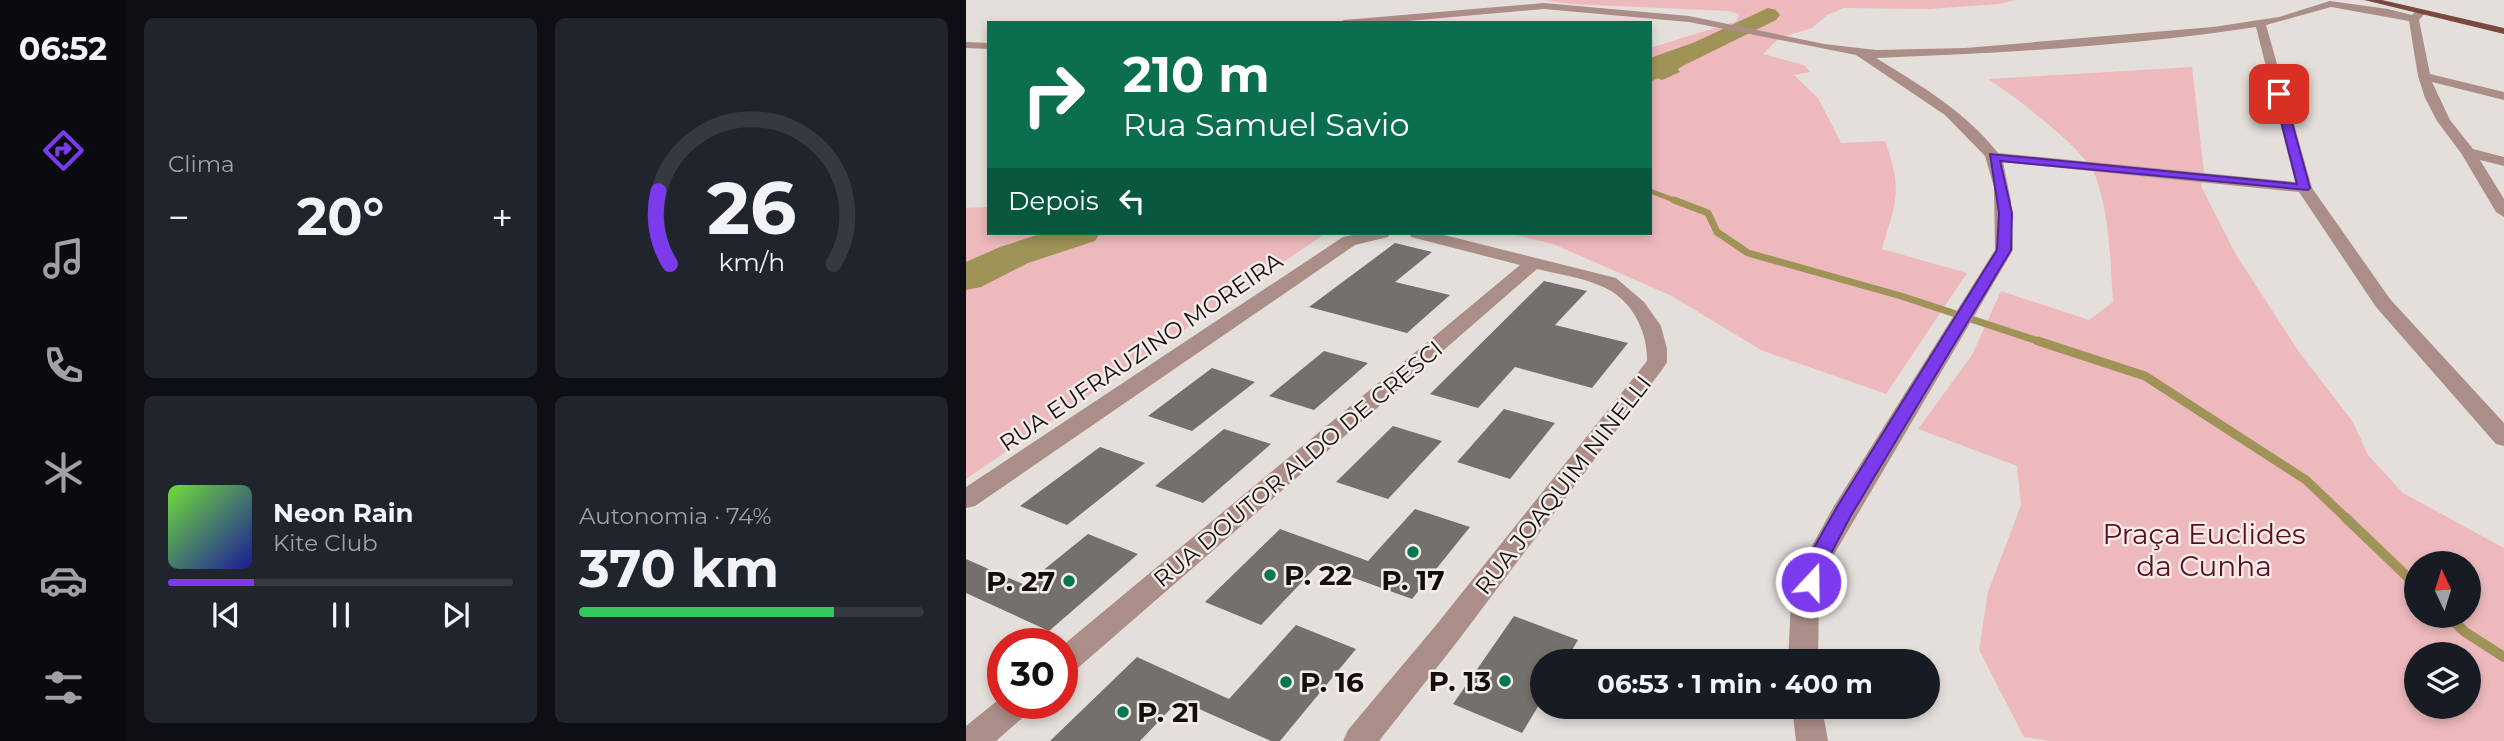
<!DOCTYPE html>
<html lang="pt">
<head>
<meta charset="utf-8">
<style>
  body { margin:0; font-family:Montserrat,sans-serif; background:#20242c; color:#f1f3f6; height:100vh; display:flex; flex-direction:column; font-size:26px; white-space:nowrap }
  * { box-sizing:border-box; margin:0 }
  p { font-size:23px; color:#9ea1a6 }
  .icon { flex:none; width:38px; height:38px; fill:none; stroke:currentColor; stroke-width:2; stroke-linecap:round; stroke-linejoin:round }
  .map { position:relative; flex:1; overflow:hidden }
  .drawer { display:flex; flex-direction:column; gap:18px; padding:18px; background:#0d0f14; width:840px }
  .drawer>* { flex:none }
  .banner { position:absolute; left:21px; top:21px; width:665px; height:214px; border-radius:0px; box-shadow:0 4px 10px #0003; background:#0b6e4f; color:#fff; overflow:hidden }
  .needle { width:46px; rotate:356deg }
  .controls { position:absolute; left:1438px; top:551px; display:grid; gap:14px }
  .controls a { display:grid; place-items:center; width:77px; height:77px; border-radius:50%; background:#171b24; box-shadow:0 4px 10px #0003; font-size:35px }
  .speed { position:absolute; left:21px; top:628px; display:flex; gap:14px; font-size:35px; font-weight:700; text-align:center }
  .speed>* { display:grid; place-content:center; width:91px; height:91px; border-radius:50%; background:#171b24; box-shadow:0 4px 10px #0003; line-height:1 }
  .speed .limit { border:10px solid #d22; background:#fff; color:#111 }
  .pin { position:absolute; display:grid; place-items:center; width:60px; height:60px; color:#fff; margin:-30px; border-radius:14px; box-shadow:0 4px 10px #0006 }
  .me { position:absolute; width:77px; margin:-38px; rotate:21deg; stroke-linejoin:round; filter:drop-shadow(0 0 5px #0008) }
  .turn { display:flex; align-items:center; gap:24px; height:147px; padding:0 21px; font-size:32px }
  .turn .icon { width:91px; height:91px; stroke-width:2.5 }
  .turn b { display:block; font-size:49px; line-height:60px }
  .then { display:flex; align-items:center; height:66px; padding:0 21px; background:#0003; gap:14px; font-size:26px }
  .big { font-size:52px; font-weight:700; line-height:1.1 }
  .drawer .card { flex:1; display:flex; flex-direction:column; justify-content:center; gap:10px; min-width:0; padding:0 24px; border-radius:10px; background:#20242c }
  .drawer .dial { align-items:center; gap:0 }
  .dial svg { height:182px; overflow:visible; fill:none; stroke:#363941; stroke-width:7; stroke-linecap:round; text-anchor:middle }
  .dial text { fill:#f1f3f6; stroke:none }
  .song { display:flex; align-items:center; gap:21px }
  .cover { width:84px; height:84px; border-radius:10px; background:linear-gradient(135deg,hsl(100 70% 55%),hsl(240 70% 35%)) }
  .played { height:7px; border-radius:4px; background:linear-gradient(90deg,#7c3aed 25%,#363941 25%) }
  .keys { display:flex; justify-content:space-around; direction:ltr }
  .heat { display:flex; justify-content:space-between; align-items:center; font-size:38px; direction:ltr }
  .charge { height:10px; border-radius:5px; background:linear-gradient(90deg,#34c759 74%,#363941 0) }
  .drawer .tiles { flex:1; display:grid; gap:18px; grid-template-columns:repeat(2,1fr) }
  .trip { position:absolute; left:564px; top:649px; width:410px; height:70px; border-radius:35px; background:#171b24; box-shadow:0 4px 10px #0003; font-weight:700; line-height:70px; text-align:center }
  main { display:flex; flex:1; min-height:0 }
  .tab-bar { display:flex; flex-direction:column; width:126px; justify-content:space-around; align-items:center; background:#090b0e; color:#9ea1a6 }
  .tab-bar .icon { width:49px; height:49px }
  .tab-bar .active { color:#7c3aed }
  .tab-bar b { font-size:32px; color:#f1f3f6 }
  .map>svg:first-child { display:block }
  .green { fill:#edb9bd; fill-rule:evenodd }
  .water { fill:#9f9358 }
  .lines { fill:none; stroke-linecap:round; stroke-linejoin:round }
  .stream-far3 { stroke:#9f9358; stroke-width:5 }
  .stream-far2 { stroke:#9f9358; stroke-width:7 }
  .stream-far1 { stroke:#9f9358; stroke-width:9 }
  .stream { stroke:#9f9358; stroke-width:10 }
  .river { fill:#9f9358; fill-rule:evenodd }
  .building { fill:#74706b }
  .minor { fill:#aa8e87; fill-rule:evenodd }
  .major { fill:#79493e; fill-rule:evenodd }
  .route { fill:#7c3aed; stroke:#51269a; stroke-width:2 }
  .poi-dot { fill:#047651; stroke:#f3ece8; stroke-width:2.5 }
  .labels { text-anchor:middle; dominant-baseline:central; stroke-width:5; stroke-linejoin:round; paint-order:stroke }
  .street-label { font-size:23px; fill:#120f0e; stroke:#f3ece8 }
  .near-park-label { font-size:28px; fill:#5c0d21; stroke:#f3ece8 }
  .near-poi-label { font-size:28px; font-weight:bold; fill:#120f0e; stroke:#f3ece8; text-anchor:start }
</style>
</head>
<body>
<main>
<nav class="tab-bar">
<b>06:52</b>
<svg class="icon active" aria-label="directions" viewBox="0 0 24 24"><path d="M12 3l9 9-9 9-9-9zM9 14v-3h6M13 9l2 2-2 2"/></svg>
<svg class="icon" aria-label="music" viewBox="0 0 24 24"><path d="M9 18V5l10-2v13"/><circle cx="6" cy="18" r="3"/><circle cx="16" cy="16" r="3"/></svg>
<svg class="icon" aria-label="phone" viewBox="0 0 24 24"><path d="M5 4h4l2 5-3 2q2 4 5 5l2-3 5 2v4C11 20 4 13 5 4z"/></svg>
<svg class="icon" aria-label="climate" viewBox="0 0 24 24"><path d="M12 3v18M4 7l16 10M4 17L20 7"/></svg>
<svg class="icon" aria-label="car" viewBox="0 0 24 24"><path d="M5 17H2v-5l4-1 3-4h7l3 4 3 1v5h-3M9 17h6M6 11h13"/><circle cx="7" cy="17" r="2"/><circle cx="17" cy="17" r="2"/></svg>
<svg class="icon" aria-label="filters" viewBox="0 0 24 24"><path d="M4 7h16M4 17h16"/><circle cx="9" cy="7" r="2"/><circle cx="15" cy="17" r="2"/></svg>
</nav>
<section class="drawer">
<div class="tiles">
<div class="card"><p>Clima</p>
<div class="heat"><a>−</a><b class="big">20°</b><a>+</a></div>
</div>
<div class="card dial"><svg viewBox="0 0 100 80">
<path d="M14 69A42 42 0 1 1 86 69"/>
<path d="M14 69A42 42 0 0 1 9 37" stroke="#7c3aed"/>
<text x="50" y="56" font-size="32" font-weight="700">26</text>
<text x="50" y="72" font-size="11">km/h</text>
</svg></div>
<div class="card">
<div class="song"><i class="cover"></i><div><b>Neon Rain</b><p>Kite Club</p></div></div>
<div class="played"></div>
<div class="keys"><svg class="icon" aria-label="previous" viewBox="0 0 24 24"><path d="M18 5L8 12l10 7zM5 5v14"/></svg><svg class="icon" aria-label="pause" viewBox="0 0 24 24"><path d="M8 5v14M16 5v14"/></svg><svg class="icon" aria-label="next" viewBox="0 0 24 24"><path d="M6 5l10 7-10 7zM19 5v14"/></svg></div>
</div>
<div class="card"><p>Autonomia · 74%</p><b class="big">370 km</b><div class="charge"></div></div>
</div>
</section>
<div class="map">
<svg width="1538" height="741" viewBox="0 0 1538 741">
  <rect width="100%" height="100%" fill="#e5dfdb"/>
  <!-- green -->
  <path class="green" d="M 579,0 L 1050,0 L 1033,4 L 963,9 L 878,8 L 861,15 L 846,28 L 813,38 L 797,54 L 838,65 L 844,72 L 828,75 L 852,98 L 875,143 L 919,141 C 937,190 930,201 916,249 L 1001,273 L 920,394 L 795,350 L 706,296 L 587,244 L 542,233 L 684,233 L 684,48 L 771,21 L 773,14 L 762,11 L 604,4 Z
    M 1226,67 L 1238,173 L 1235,186 L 1269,253 L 1333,352 L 1387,422 L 1402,455 L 1437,493 L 1538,548 L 1538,741 L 1085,741 L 1058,737 L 1013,650 L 1022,592 L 1055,505 L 1051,466 L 952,429 L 1006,355 L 1035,291 L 1123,320 L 1147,302 C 1144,260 1144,215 1129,175 C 1120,150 1046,94 1022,79 ZM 1451,564 L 1503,564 L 1503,616 L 1451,616 ZM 1451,654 L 1503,654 L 1503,707 L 1451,707 Z
    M 23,207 L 23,233 L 360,233 L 0,479 L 0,208 Z"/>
  <!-- water -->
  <path class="water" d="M 769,28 L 781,30 L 717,60 L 715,64 L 718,65 L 712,69 L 714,72 L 696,80 L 684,75 L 684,58 L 755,33 L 755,30 Z"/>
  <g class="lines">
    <!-- stream-far3 -->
    <path class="stream-far3" d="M 684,191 L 713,202"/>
    <!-- stream-far2 -->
    <path class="stream-far2" d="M 708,200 L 742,213 L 751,232 L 782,253 L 935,296 L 1078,343"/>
    <!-- stream-far1 -->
    <path class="stream-far1" d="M 1072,341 L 1179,376 L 1340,480 L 1382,520"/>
    <!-- stream -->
    <path class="stream" d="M 1380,518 L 1451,586
      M 1482,616 L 1499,632 L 1538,657"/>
    <!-- river -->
    <path class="river" d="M 802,8 L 810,10 L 814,15 L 810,20 L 684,82 L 684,63 Z
      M 77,233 L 134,233 L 129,241 L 62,263 L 15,287 L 0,290 L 0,262 L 34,247 Z"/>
  </g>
  <!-- building -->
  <path class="building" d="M 429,243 L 466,252 L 429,282 L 484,295 L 441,333 L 343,307 Z
    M 578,281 L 621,291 L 589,325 L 662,343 L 626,388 L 549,367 L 512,408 L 464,394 Z
    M 358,351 L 402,363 L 348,410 L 303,396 Z
    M 246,368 L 289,382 L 226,431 L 182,416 Z
    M 538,409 L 589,423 L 544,479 L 491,462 Z
    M 427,426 L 476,441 L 422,499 L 370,482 Z
    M 258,429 L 305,444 L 237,503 L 189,486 Z
    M 134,447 L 179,463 L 101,525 L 54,506 Z
    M 449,509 L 504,527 L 446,599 L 352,565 L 295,625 L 239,602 L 314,529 L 402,561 Z
    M 122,534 L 172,554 L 83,631 L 0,593 L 0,559 L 59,585 Z
    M 548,616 L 612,640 L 599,662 L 576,662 L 576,700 L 556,733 L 487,704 Z
    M 330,625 L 390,649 L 314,741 L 305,741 L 213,700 L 174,741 L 84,741 L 171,657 L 263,699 Z"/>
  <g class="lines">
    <!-- minor -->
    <path class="minor" d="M 1364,1 L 1422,9 L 1446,15 L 1451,10 L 1459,10 L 1460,12 L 1453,20 L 1464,74 L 1538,92 L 1538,100 L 1466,82 L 1484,120 L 1507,149 L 1538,157 L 1538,166 L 1514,160 L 1538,199 L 1538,217 L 1530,212 L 1495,153 L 1471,121 L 1459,98 L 1452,76 L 1443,21 L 1365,7 L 1300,25 L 1346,188 L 1424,299 L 1538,423 L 1538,446 L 1530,444 L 1410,307 L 1333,192 L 1037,162 L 1045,201 L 1047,250 L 863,563 L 853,601 L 852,662 L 822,662 L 825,601 L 837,562 L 868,506 L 1029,250 L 1028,187 L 1019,156 L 979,115 L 890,55 L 723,22 L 578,9 L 419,23 L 373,23 L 378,20 L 578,3 L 723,16 L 858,44 L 910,50 L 999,48 L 1247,27 L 1313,17 ZM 1290,27 L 1329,182 L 1032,153 C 1000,112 954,85 910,58 C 1036,53 1165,46 1290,27 Z
      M 0,42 L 23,43 L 23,49 L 0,48 Z
      M 396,233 L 424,233 L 422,237 L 389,245 L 9,506 L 0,508 L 0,487 L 377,237 Z
      M 443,233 L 470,233 L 650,278 L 678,302 L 695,326 L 701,349 L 701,362 L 698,367 L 491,642 L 413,741 L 377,741 L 382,730 L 471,624 L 681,361 C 682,331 665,298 635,286 C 615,277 591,274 571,269 L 106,673 L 96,677 L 96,646 L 554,265 L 445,237 Z
      M 37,696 L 37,704 L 65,704 L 61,714 L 30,741 L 0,741 L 0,726 Z
      M 826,707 L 856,707 L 862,741 L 830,741 Z"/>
    <!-- major -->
    <path class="major" d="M 1398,0 L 1416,0 L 1538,28 L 1538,34 Z"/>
  </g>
  <!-- route -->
  <path class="route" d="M 1313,91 L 1318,94 L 1344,188 L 1342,190 L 1034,161 L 1046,213 L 1045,250 L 884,517 L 860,563 L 852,588 L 845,590 L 837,588 L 834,582 L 840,562 L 871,507 L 1031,250 L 1033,213 L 1024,154 L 1331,184 L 1308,94 Z"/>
  <!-- markers -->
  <g class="poi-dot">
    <circle cx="447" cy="552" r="7"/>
    <circle cx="304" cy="575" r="7"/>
    <circle cx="103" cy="581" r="7"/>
    <circle cx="539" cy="681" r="7"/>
    <circle cx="320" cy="682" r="7"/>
    <circle cx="157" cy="712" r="7"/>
  </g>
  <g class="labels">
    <!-- street labels -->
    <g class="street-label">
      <text transform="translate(175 352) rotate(-34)">RUA EUFRAUZINO MOREIRA</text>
      <text transform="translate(332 464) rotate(-40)">RUA DOUTOR ALDO DE CRESCI</text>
      <text transform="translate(597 485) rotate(-52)">RUA JOAQUIM NINELLI</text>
    </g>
    <!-- near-park labels -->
    <g class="near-park-label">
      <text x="1238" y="534">Praça Euclides<tspan x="1238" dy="32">da Cunha</tspan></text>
    </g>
    <!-- near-poi labels -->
    <g class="near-poi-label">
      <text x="318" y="575">P. 22</text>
      <text x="447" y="580" text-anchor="middle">P. 17</text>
      <text x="89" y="581" text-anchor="end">P. 27</text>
      <text x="525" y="681" text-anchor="end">P. 13</text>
      <text x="334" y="682">P. 16</text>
      <text x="171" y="712">P. 21</text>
    </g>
  </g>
</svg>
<div class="controls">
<a><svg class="needle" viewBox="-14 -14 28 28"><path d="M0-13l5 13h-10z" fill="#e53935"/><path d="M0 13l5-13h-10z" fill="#9ea1a6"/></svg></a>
<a><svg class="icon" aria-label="layers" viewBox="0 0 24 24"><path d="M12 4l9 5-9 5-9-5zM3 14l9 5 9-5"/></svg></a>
</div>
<div class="speed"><div class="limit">30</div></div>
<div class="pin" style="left:1313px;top:94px;background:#d93025"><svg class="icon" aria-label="arrive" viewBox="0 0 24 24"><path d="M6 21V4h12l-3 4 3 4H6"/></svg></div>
<svg class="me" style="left:845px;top:582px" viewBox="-20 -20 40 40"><circle r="17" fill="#7c3aed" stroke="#fff" stroke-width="3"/><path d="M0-11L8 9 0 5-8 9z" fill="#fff"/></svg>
<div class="trip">06:53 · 1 min · 400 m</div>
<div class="banner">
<div class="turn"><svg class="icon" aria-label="right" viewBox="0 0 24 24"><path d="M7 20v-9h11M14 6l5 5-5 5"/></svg><div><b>210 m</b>Rua Samuel Savio</div></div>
<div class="then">Depois<svg class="icon" aria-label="left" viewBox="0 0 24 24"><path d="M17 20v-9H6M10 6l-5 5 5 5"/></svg></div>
</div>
</div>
</main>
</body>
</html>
